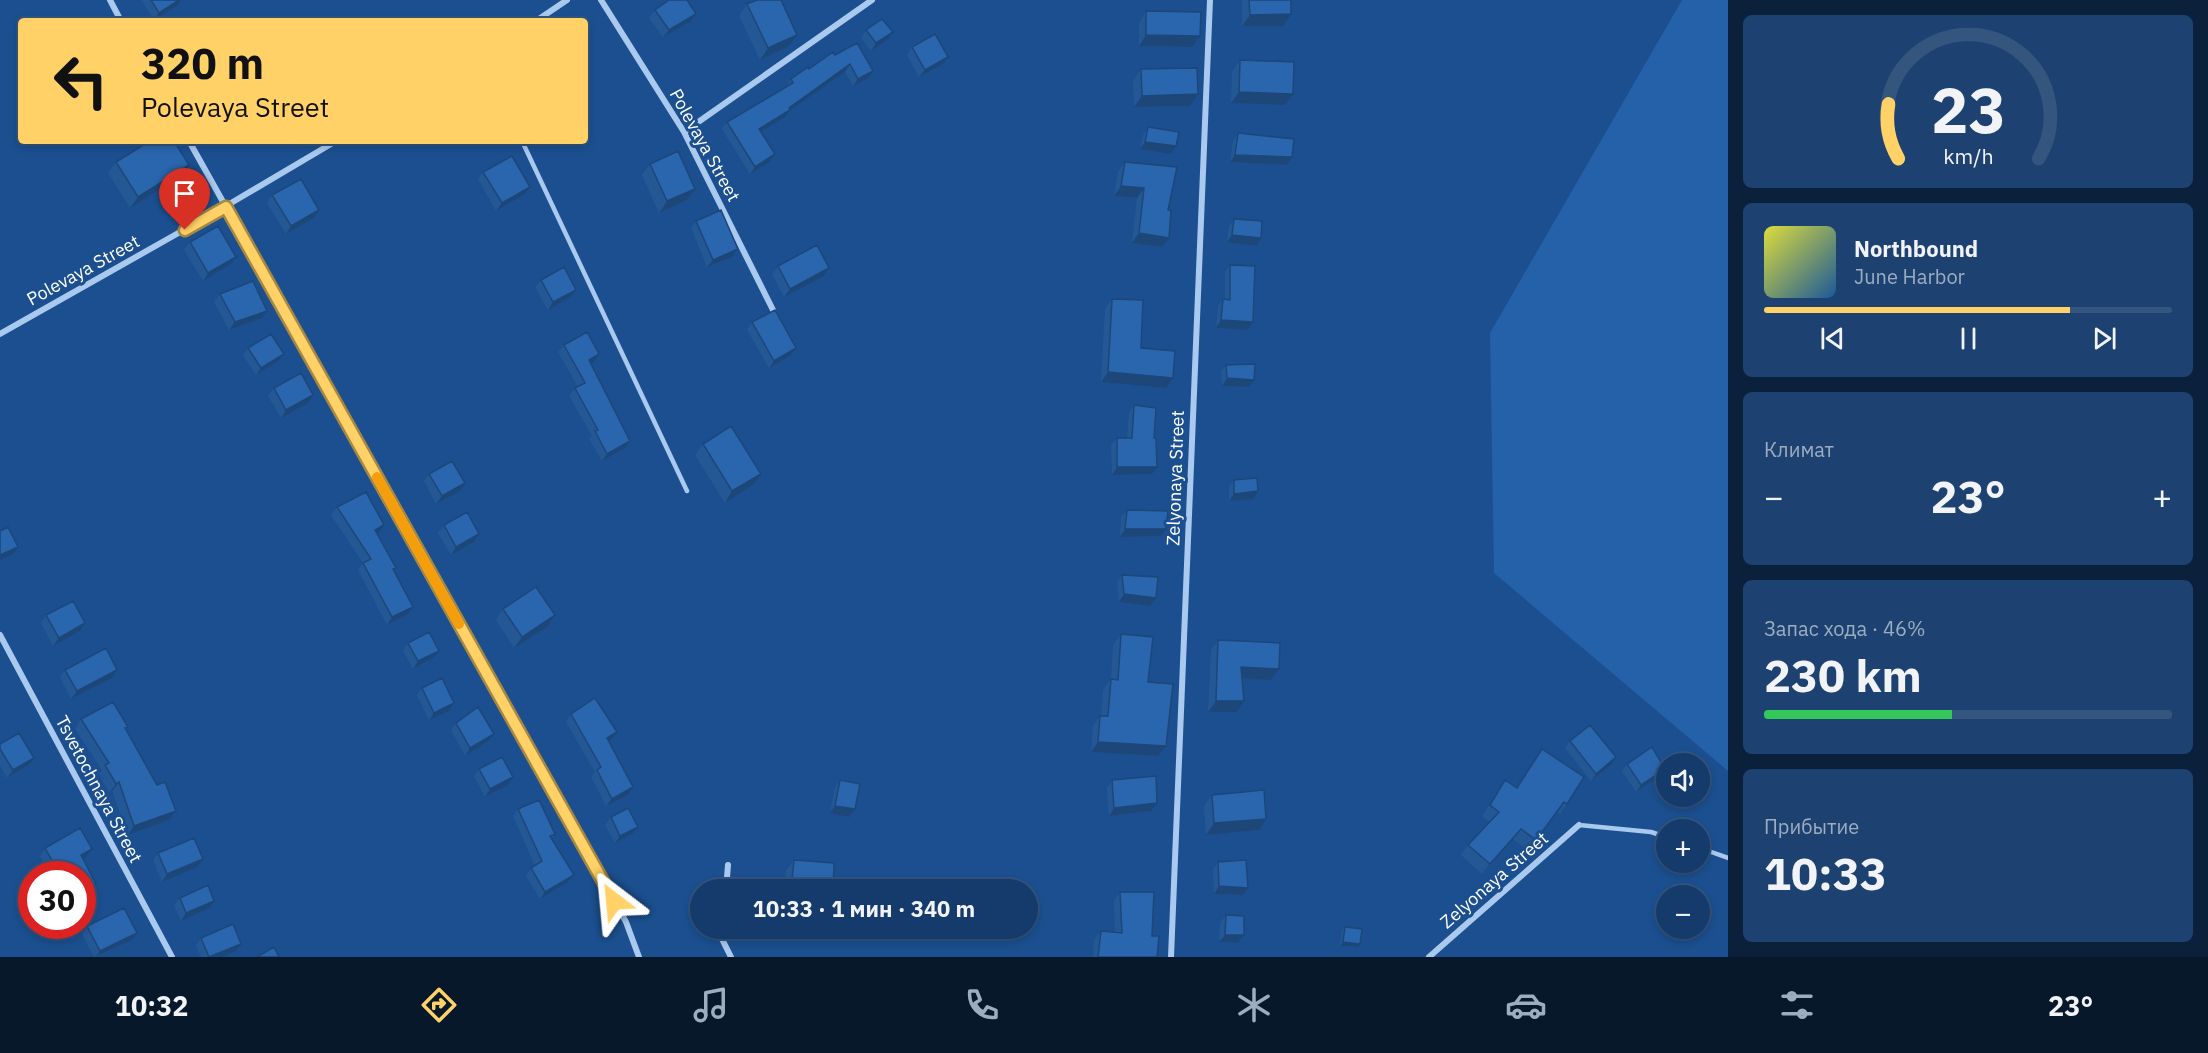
<!DOCTYPE html>
<html lang="ru">
<head>
<meta charset="utf-8">
<style>
  body { margin:0; font-family:"IBM Plex Sans",sans-serif; background:#1d4271; color:#f1f3f6; height:100vh; display:flex; flex-direction:column; font-size:22px; white-space:nowrap }
  * { box-sizing:border-box; margin:0 }
  p { font-size:20px; color:#9dadc1 }
  .icon { flex:none; width:33px; height:33px; fill:none; stroke:currentColor; stroke-width:2; stroke-linecap:round; stroke-linejoin:round }
  .map { position:relative; flex:1; overflow:hidden }
  .side { display:flex; flex-direction:column; gap:15px; padding:15px; background:#0b203b; width:480px }
  .side>* { flex:none }
  .hud { position:absolute; left:18px; top:18px; width:570px; height:126px; border-radius:6px; box-shadow:0 3px 9px #0003,0 0 0 2px #33557e; background:#ffd166; color:#111; overflow:hidden }
  .fabs { position:absolute; left:1656px; top:753px; display:grid; gap:12px }
  .fabs a { display:grid; place-items:center; width:54px; height:54px; border-radius:50%; background:#143b6b; box-shadow:0 3px 9px #0003,0 0 0 2px #33557e; font-size:30px }
  .speed { position:absolute; left:18px; top:861px; display:flex; gap:12px; font-size:30px; font-weight:700; text-align:center }
  .speed>* { display:grid; place-content:center; width:78px; height:78px; border-radius:50%; background:#143b6b; box-shadow:0 3px 9px #0003,0 0 0 2px #33557e; line-height:1 }
  .speed .limit { border:9px solid #d22; background:#fff; color:#111 }
  .pin { position:absolute; display:grid; place-items:center; width:51px; height:51px; color:#fff; margin:-62px -26px; border-radius:50% 50% 50% 0; rotate:-45deg; box-shadow:0 0 6px #0007 }
  .pin .icon { rotate:45deg }
  .me { position:absolute; width:66px; margin:-33px; rotate:331deg; stroke-linejoin:round; filter:drop-shadow(0 0 4px #0008) }
  .turn { display:flex; align-items:center; gap:21px; height:126px; padding:0 24px; font-size:27px }
  .turn .icon { width:78px; height:78px; stroke-width:2.5 }
  .turn b { display:block; font-size:42px; line-height:51px }
  .big { font-size:45px; font-weight:700; line-height:1.1 }
  .side .widget { flex:1; display:flex; flex-direction:column; justify-content:center; gap:9px; min-width:0; padding:0 21px; border-radius:9px; background:#1d4271 }
  .side .dial { align-items:center; gap:0 }
  .dial svg { height:156px; overflow:visible; fill:none; stroke:#33557e; stroke-width:7; stroke-linecap:round; text-anchor:middle }
  .dial text { fill:#f1f3f6; stroke:none }
  .song { display:flex; align-items:center; gap:18px }
  .cover { width:72px; height:72px; border-radius:9px; background:linear-gradient(135deg,hsl(60 70% 55%),hsl(210 70% 35%)) }
  .played { height:6px; border-radius:3px; background:linear-gradient(90deg,#ffd166 75%,#33557e 75%) }
  .keys { display:flex; justify-content:space-around; direction:ltr }
  .heat { display:flex; justify-content:space-between; align-items:center; font-size:33px; direction:ltr }
  .charge { height:9px; border-radius:4px; background:linear-gradient(90deg,#34c759 46%,#33557e 0) }
  .trip { position:absolute; left:690px; top:879px; width:348px; height:60px; border-radius:30px; background:#143b6b; box-shadow:0 3px 9px #0003,0 0 0 2px #33557e; font-weight:700; line-height:60px; text-align:center }
  .tabs { display:flex; height:96px; justify-content:space-around; align-items:center; background:#08182b; color:#9dadc1 }
  .tabs .icon { width:42px; height:42px }
  .tabs .on { color:#ffd166 }
  .tabs b { font-size:27px; color:#f1f3f6 }
  main { display:flex; flex:1; min-height:0 }
  .map>svg:first-child { display:block }
  .green { fill:#2461a8 }
  .lines { fill:none; stroke-linecap:round; stroke-linejoin:round }
  .service { stroke:#a9c9ee; stroke-width:4.5 }
  .minor { stroke:#a9c9ee; stroke-width:6 }
  .wall { fill:#245895 }
  .shaded-wall { fill:#1d4779 }
  .building { fill:#2a66ad; stroke:#1d4779; stroke-width:1.5 }
  .route-casing { stroke:#a68842; stroke-width:15 }
  .route { stroke:#ffd166; stroke-width:10 }
  .slow { stroke:#f59e0b; stroke-width:10 }
  .labels { text-anchor:middle; dominant-baseline:central; stroke-width:6; stroke-linejoin:round; paint-order:stroke }
  .street-label { font-size:18px; fill:#fff; stroke:#1b4f8f }
</style>
</head>
<body>
<main>
<div class="map">
<svg width="1728" height="957" viewBox="0 0 1728 957">
  <rect width="100%" height="100%" fill="#1b4f8f"/>
  <!-- green -->
  <path class="green" d="M 1682,0 L 1728,0 L 1728,771 L 1494,573 L 1490,333 Z"/>
  <g class="lines">
    <!-- service -->
    <path class="service" d="M 522,141 L 687,491
      M 1579,825 L 1651,832 L 1666,837
      M 1700,848 L 1728,858"/>
    <!-- minor -->
    <path class="minor" d="M 110,0 L 121,21
      M 601,0 L 684,132 L 773,310
      M 536,21 L 567,0
      M 684,132 L 872,0
      M 189,141 L 626,922 L 639,957
      M 0,334 L 226,206 L 336,141
      M 0,635 L 172,957
      M 726,890 L 728,865
      M 722,928 L 721,937 L 731,957
      M 1171,957 L 1210,0
      M 1429,957 L 1579,825"/>
  </g>
  <!-- wall -->
  <path class="wall" d="M 141,0 L 181,0 L 177,6 L 154,20 Z
    M 1242,0 L 1291,0 L 1283,26 L 1242,26 Z
    M 747,4 L 789,46 L 760,60 L 739,16 Z
    M 655,10 L 696,14 L 690,22 L 663,37 L 649,18 Z
    M 1146,11 L 1192,47 L 1139,46 L 1139,23 Z
    M 866,30 L 887,40 L 871,51 L 861,38 Z
    M 857,43 L 868,78 L 853,86 L 845,72 L 789,111 L 785,117 L 760,132 L 775,154 L 770,162 L 750,174 L 722,129 L 727,122 L 786,87 L 791,79 Z
    M 912,47 L 948,57 L 943,64 L 919,77 L 907,55 Z
    M 1240,60 L 1285,105 L 1231,103 L 1232,72 Z
    M 1141,69 L 1190,106 L 1134,107 L 1133,81 Z
    M 1148,127 L 1171,154 L 1140,149 L 1143,135 Z
    M 1238,133 L 1292,157 L 1287,165 L 1230,162 L 1233,141 Z
    M 228,141 L 244,141 L 231,147 Z
    M 454,141 L 464,141 L 456,145 Z
    M 116,162 L 181,176 L 130,208 L 108,173 Z
    M 1125,162 L 1168,210 L 1162,247 L 1132,243 L 1137,198 L 1114,196 L 1118,172 Z
    M 650,164 L 695,189 L 687,200 L 659,213 L 642,175 Z
    M 483,172 L 530,187 L 525,194 L 496,211 L 478,179 Z
    M 272,195 L 314,218 L 286,234 L 267,203 Z
    M 1234,219 L 1256,246 L 1227,242 L 1229,226 Z
    M 696,221 L 738,249 L 732,257 L 707,267 L 691,228 Z
    M 190,242 L 236,257 L 231,264 L 203,281 L 184,250 Z
    M 1230,265 L 1253,322 L 1248,330 L 1216,328 L 1218,307 L 1223,299 L 1225,299 L 1225,272 Z
    M 778,266 L 829,268 L 824,276 L 784,297 L 772,274 Z
    M 541,280 L 571,297 L 548,310 L 535,287 Z
    M 220,294 L 267,311 L 262,318 L 229,330 L 214,302 Z
    M 1112,299 L 1141,348 L 1173,378 L 1166,388 L 1101,382 L 1105,309 Z
    M 752,322 L 791,355 L 769,368 L 747,330 Z
    M 564,345 L 599,354 L 594,362 L 591,363 L 630,441 L 625,448 L 602,461 L 589,439 L 592,436 L 569,396 L 575,388 L 578,387 L 558,352 Z
    M 248,348 L 278,361 L 256,375 L 243,355 Z
    M 1226,365 L 1254,380 L 1249,387 L 1222,386 L 1221,372 Z
    M 274,388 L 308,403 L 281,418 L 268,396 Z
    M 1134,405 L 1154,438 L 1152,474 L 1112,475 L 1111,445 L 1117,438 L 1127,438 L 1129,413 Z
    M 703,444 L 753,485 L 725,503 L 695,455 Z
    M 429,474 L 460,491 L 436,504 L 424,481 Z
    M 1234,480 L 1253,499 L 1229,501 L 1229,487 Z
    M 337,507 L 379,533 L 377,534 L 394,571 L 413,607 L 408,614 L 387,625 L 358,570 L 363,563 L 331,515 Z
    M 1127,510 L 1161,536 L 1120,537 L 1121,517 Z
    M 444,525 L 479,534 L 474,542 L 451,555 L 438,533 Z
    M 1122,575 L 1156,598 L 1150,606 L 1119,602 L 1117,582 Z
    M 503,609 L 547,627 L 514,648 L 496,620 Z
    M 46,615 L 80,631 L 53,646 L 41,623 Z
    M 1121,634 L 1148,682 L 1158,756 L 1091,752 L 1093,726 L 1100,716 L 1101,716 L 1103,690 L 1111,679 L 1113,645 Z
    M 1218,640 L 1271,680 L 1242,678 L 1237,712 L 1208,712 L 1211,650 Z
    M 408,643 L 433,658 L 413,669 L 403,651 Z
    M 65,670 L 117,670 L 112,678 L 71,699 L 60,677 Z
    M 422,688 L 454,703 L 449,711 L 429,720 L 417,695 Z
    M 571,714 L 617,732 L 611,740 L 609,741 L 633,787 L 628,795 L 606,806 L 591,777 L 595,772 L 566,722 Z
    M 81,719 L 128,727 L 126,729 L 169,820 L 128,835 L 112,791 L 109,793 L 99,774 L 102,770 L 75,729 Z
    M 456,723 L 494,734 L 488,741 L 465,756 L 451,730 Z
    M 1570,741 L 1616,757 L 1611,765 L 1591,781 L 1565,748 Z
    M 0,744 L 28,765 L 7,778 L 0,766 Z
    M 1542,749 L 1567,804 L 1560,814 L 1557,812 L 1528,850 L 1513,839 L 1482,874 L 1461,855 L 1468,845 L 1490,822 L 1482,816 L 1505,780 L 1517,788 Z
    M 1627,764 L 1660,776 L 1636,792 L 1622,771 Z
    M 479,769 L 508,785 L 485,797 L 474,776 Z
    M 840,780 L 849,817 L 830,813 L 835,787 Z
    M 1112,780 L 1151,811 L 1109,816 L 1107,788 Z
    M 1212,795 L 1259,830 L 1206,835 L 1204,806 Z
    M 518,809 L 555,834 L 552,838 L 574,875 L 568,882 L 540,899 L 526,876 L 531,868 L 535,866 L 513,816 Z
    M 611,817 L 632,834 L 615,843 L 605,825 Z
    M 45,848 L 92,849 L 86,857 L 83,859 L 91,892 L 82,874 L 50,874 L 40,856 Z
    M 158,853 L 197,867 L 162,882 L 153,860 Z
    M 794,860 L 833,890 L 784,890 L 786,871 Z
    M 1218,862 L 1248,888 L 1243,895 L 1214,894 L 1213,869 Z
    M 1120,892 L 1152,936 L 1157,957 L 1093,957 L 1094,940 L 1101,931 L 1115,932 L 1114,901 Z
    M 180,898 L 214,901 L 209,908 L 181,921 L 174,905 Z
    M 1226,915 L 1244,935 L 1238,943 L 1219,942 L 1220,923 Z
    M 87,926 L 132,940 L 97,957 L 94,957 L 82,934 Z
    M 1345,927 L 1360,944 L 1358,947 L 1340,946 L 1342,931 Z
    M 201,938 L 236,951 L 223,957 L 201,957 L 196,946 Z"/>
  <!-- shaded-wall -->
  <path class="shaded-wall" d="M 179,0 L 181,0 L 177,6 L 154,20 L 159,13 Z
    M 696,14 L 690,22 L 663,37 L 669,30 Z
    M 1291,14 L 1283,26 L 1242,26 L 1250,15 Z
    M 893,32 L 887,40 L 871,51 L 876,43 Z
    M 797,35 L 789,46 L 760,60 L 768,48 Z
    M 1146,35 L 1200,36 L 1192,47 L 1139,46 Z
    M 948,57 L 943,64 L 919,77 L 925,70 Z
    M 850,64 L 845,72 L 789,111 L 785,117 L 754,136 L 759,129 Z
    M 873,71 L 868,78 L 853,86 L 858,79 Z
    M 1239,92 L 1293,94 L 1285,105 L 1231,103 Z
    M 1198,94 L 1190,106 L 1134,107 L 1142,96 Z
    M 236,141 L 244,141 L 231,147 Z
    M 1145,142 L 1176,146 L 1171,154 L 1140,149 Z
    M 775,154 L 770,162 L 750,174 L 755,167 Z
    M 1235,155 L 1292,157 L 1287,165 L 1230,162 Z
    M 189,165 L 181,176 L 130,208 L 138,197 Z
    M 1121,186 L 1144,188 L 1137,198 L 1114,196 Z
    M 530,187 L 525,194 L 496,211 L 502,203 Z
    M 695,189 L 687,200 L 659,213 L 667,201 Z
    M 319,210 L 314,218 L 286,234 L 291,226 Z
    M 1139,233 L 1169,238 L 1162,247 L 1132,243 Z
    M 1232,235 L 1261,238 L 1256,246 L 1227,242 Z
    M 738,249 L 732,257 L 707,267 L 713,260 Z
    M 236,257 L 231,264 L 203,281 L 208,273 Z
    M 829,268 L 824,276 L 784,297 L 790,289 Z
    M 576,290 L 571,297 L 548,310 L 553,302 Z
    M 267,311 L 262,318 L 229,330 L 235,322 Z
    M 1221,320 L 1253,322 L 1248,330 L 1216,328 Z
    M 796,348 L 791,355 L 769,368 L 774,361 Z
    M 284,354 L 278,361 L 256,375 L 261,368 Z
    M 599,354 L 594,362 L 584,367 L 589,360 Z
    M 1108,372 L 1173,378 L 1166,388 L 1101,382 Z
    M 1227,378 L 1254,380 L 1249,387 L 1222,386 Z
    M 313,395 L 308,403 L 281,418 L 286,410 Z
    M 630,441 L 625,448 L 602,461 L 607,454 Z
    M 1117,467 L 1157,467 L 1152,474 L 1112,475 Z
    M 761,474 L 753,485 L 725,503 L 732,491 Z
    M 465,483 L 460,491 L 436,504 L 442,496 Z
    M 1258,491 L 1253,499 L 1229,501 L 1234,494 Z
    M 384,525 L 379,533 L 370,538 L 375,530 Z
    M 1125,529 L 1166,529 L 1161,536 L 1120,537 Z
    M 479,534 L 474,542 L 451,555 L 456,547 Z
    M 18,547 L 13,554 L 0,560 L 0,555 Z
    M 1124,594 L 1156,598 L 1150,606 L 1119,602 Z
    M 413,607 L 408,614 L 387,625 L 392,617 Z
    M 555,615 L 547,627 L 514,648 L 522,637 Z
    M 85,623 L 80,631 L 53,646 L 59,638 Z
    M 439,651 L 433,658 L 413,669 L 418,661 Z
    M 1241,667 L 1279,669 L 1271,680 L 1233,678 Z
    M 117,670 L 112,678 L 71,699 L 77,691 Z
    M 1216,701 L 1244,701 L 1237,712 L 1208,712 Z
    M 454,703 L 449,711 L 429,720 L 434,713 Z
    M 617,732 L 611,740 L 602,745 L 607,738 Z
    M 494,734 L 488,741 L 465,756 L 470,748 Z
    M 1098,742 L 1166,746 L 1158,756 L 1091,752 Z
    M 1616,757 L 1611,765 L 1591,781 L 1596,774 Z
    M 34,758 L 28,765 L 7,778 L 13,770 Z
    M 1665,769 L 1660,776 L 1636,792 L 1641,785 Z
    M 513,777 L 508,785 L 485,797 L 490,789 Z
    M 119,782 L 112,791 L 109,793 L 116,784 Z
    M 633,787 L 628,795 L 606,806 L 612,799 Z
    M 1157,803 L 1151,811 L 1109,816 L 1114,808 Z
    M 835,806 L 855,809 L 849,817 L 830,813 Z
    M 176,811 L 169,820 L 128,835 L 134,826 Z
    M 1266,819 L 1259,830 L 1206,835 L 1214,823 Z
    M 638,827 L 632,834 L 615,843 L 620,836 Z
    M 1521,829 L 1513,839 L 1482,874 L 1490,864 Z
    M 92,849 L 86,857 L 76,863 L 81,855 Z
    M 203,859 L 197,867 L 162,882 L 167,874 Z
    M 62,866 L 57,874 L 53,874 L 57,869 Z
    M 574,875 L 568,882 L 540,899 L 545,892 Z
    M 96,884 L 91,892 L 82,896 L 82,891 Z
    M 1219,886 L 1248,888 L 1243,895 L 1214,894 Z
    M 214,901 L 209,908 L 181,921 L 186,913 Z
    M 137,933 L 132,940 L 95,957 L 100,951 Z
    M 1225,935 L 1244,935 L 1238,943 L 1219,942 Z
    M 1343,942 L 1360,944 L 1358,947 L 1340,946 Z
    M 241,944 L 236,951 L 223,957 L 211,957 Z"/>
  <!-- building -->
  <path class="building" d="M 151,0 L 179,0 L 159,13 Z
    M 669,0 L 687,0 L 696,14 L 669,30 L 655,10 Z
    M 757,0 L 781,0 L 797,35 L 768,48 L 747,4 Z
    M 1249,0 L 1291,0 L 1291,14 L 1250,15 Z
    M 1146,11 L 1201,12 L 1200,36 L 1146,35 Z
    M 90,17 L 93,21 L 82,21 Z
    M 882,19 L 893,32 L 876,43 L 866,30 Z
    M 935,34 L 948,57 L 925,70 L 912,47 Z
    M 857,43 L 873,71 L 858,79 L 850,64 L 789,108 L 790,110 L 759,129 L 775,154 L 755,167 L 727,122 L 793,83 L 791,79 L 808,67 L 809,69 L 833,52 L 835,55 Z
    M 1240,60 L 1294,62 L 1293,94 L 1239,92 Z
    M 1197,68 L 1198,94 L 1142,96 L 1141,69 Z
    M 1148,127 L 1179,132 L 1176,146 L 1145,142 Z
    M 1238,133 L 1294,139 L 1292,157 L 1235,155 Z
    M 150,141 L 174,141 L 189,165 L 138,197 L 116,162 Z
    M 678,151 L 695,189 L 667,201 L 650,164 Z
    M 512,156 L 530,187 L 502,203 L 483,172 Z
    M 1125,162 L 1177,167 L 1168,210 L 1171,210 L 1169,238 L 1139,233 L 1144,188 L 1121,186 Z
    M 301,179 L 319,210 L 291,226 L 272,195 Z
    M 721,210 L 738,249 L 713,260 L 696,221 Z
    M 1234,219 L 1262,221 L 1261,238 L 1232,235 Z
    M 218,226 L 236,257 L 208,273 L 190,242 Z
    M 817,245 L 829,268 L 790,289 L 778,266 Z
    M 1230,265 L 1255,266 L 1253,322 L 1221,320 L 1223,299 L 1230,300 Z
    M 564,267 L 576,290 L 553,302 L 541,280 Z
    M 253,281 L 267,311 L 235,322 L 220,294 Z
    M 1112,299 L 1143,300 L 1141,348 L 1175,351 L 1173,378 L 1108,372 Z
    M 775,310 L 796,348 L 774,361 L 752,322 Z
    M 587,332 L 599,354 L 589,360 L 630,441 L 607,454 L 595,431 L 598,430 L 575,388 L 585,383 L 564,345 Z
    M 271,334 L 284,354 L 261,368 L 248,348 Z
    M 1255,364 L 1254,380 L 1227,378 L 1226,365 Z
    M 301,373 L 313,395 L 286,410 L 274,388 Z
    M 1134,405 L 1156,408 L 1154,438 L 1156,438 L 1157,467 L 1117,467 L 1117,438 L 1132,438 Z
    M 731,426 L 761,474 L 732,491 L 703,444 Z
    M 452,461 L 465,483 L 442,496 L 429,474 Z
    M 1257,478 L 1258,491 L 1234,494 L 1234,480 Z
    M 366,492 L 384,525 L 375,530 L 396,568 L 393,569 L 413,607 L 392,617 L 363,563 L 371,559 L 337,507 Z
    M 1127,510 L 1168,511 L 1166,529 L 1125,529 Z
    M 467,512 L 479,534 L 456,547 L 444,525 Z
    M 8,527 L 18,547 L 0,555 L 0,531 Z
    M 1122,575 L 1158,577 L 1156,598 L 1124,594 Z
    M 536,587 L 555,615 L 522,637 L 503,609 Z
    M 73,601 L 85,623 L 59,638 L 46,615 Z
    M 429,632 L 439,651 L 418,661 L 408,643 Z
    M 1121,634 L 1153,637 L 1148,682 L 1173,684 L 1166,746 L 1098,742 L 1100,716 L 1108,716 L 1111,679 L 1118,680 Z
    M 1218,640 L 1280,643 L 1279,669 L 1241,667 L 1244,701 L 1216,701 Z
    M 106,648 L 117,670 L 77,691 L 65,670 Z
    M 442,678 L 454,703 L 434,713 L 422,688 Z
    M 595,698 L 617,732 L 607,738 L 633,787 L 612,799 L 597,770 L 601,767 L 571,714 Z
    M 113,702 L 128,727 L 125,728 L 157,785 L 165,782 L 176,811 L 134,826 L 119,782 L 116,784 L 105,765 L 109,763 L 81,719 Z
    M 478,707 L 494,734 L 470,748 L 456,723 Z
    M 1590,725 L 1616,757 L 1596,774 L 1570,741 Z
    M 19,733 L 34,758 L 13,770 L 0,749 L 0,744 Z
    M 1652,747 L 1665,769 L 1641,785 L 1627,764 Z
    M 1542,749 L 1584,777 L 1567,804 L 1564,802 L 1536,840 L 1521,829 L 1490,864 L 1468,845 L 1499,812 L 1490,805 L 1505,780 L 1517,788 Z
    M 502,757 L 513,777 L 490,789 L 479,769 Z
    M 1156,776 L 1157,803 L 1114,808 L 1112,780 Z
    M 840,780 L 860,784 L 855,809 L 835,806 Z
    M 1264,790 L 1266,819 L 1214,823 L 1212,795 Z
    M 539,800 L 555,834 L 550,836 L 574,875 L 545,892 L 531,868 L 542,861 L 518,809 Z
    M 628,808 L 638,827 L 620,836 L 611,817 Z
    M 80,828 L 92,849 L 81,855 L 96,884 L 82,891 L 82,874 L 66,874 L 62,866 L 57,869 L 45,848 Z
    M 194,838 L 203,859 L 167,874 L 158,853 Z
    M 794,860 L 834,863 L 833,890 L 791,890 Z
    M 1246,860 L 1248,888 L 1219,886 L 1218,862 Z
    M 208,885 L 214,901 L 186,913 L 180,898 Z
    M 1120,892 L 1154,892 L 1152,936 L 1159,936 L 1157,957 L 1098,957 L 1101,931 L 1122,933 Z
    M 124,908 L 137,933 L 100,951 L 87,926 Z
    M 1226,915 L 1244,916 L 1244,935 L 1225,935 Z
    M 233,924 L 241,944 L 209,957 L 201,938 Z
    M 1345,927 L 1362,929 L 1360,944 L 1343,942 Z
    M 274,947 L 279,957 L 257,957 Z"/>
  <g class="lines">
    <!-- route casing -->
    <g class="route-casing">
      <path id="route" d="M 185,230 L 226,207 L 614,901"/>
    </g>
    <!-- route -->
    <use href="#route" class="route"/>
    <!-- slow -->
    <path class="slow" d="M 377,477 L 459,624"/>
  </g>
  <g class="labels">
    <!-- street labels -->
    <g class="street-label">
      <text transform="translate(705 145) rotate(61)">Polevaya Street</text>
      <text transform="translate(83 270) rotate(-29)">Polevaya Street</text>
      <text transform="translate(1175 478) rotate(-88)">Zelyonaya Street</text>
      <text transform="translate(99 789) rotate(62)">Tsvetochnaya Street</text>
      <text transform="translate(1494 880) rotate(-41)">Zelyonaya Street</text>
    </g>
  </g>
</svg>
<div class="fabs">
<a><svg class="icon" aria-label="sound" viewBox="0 0 24 24"><path d="M4 9h4l5-4v14l-5-4H4zM17 9q2 3 0 6"/></svg></a>
<a>+</a>
<a>−</a>
</div>
<div class="speed"><div class="limit">30</div></div>
<div class="pin" style="left:185px;top:230px;background:#d93025"><svg class="icon" aria-label="arrive" viewBox="0 0 24 24"><path d="M6 21V4h12l-3 4 3 4H6"/></svg></div>
<svg class="me" style="left:614px;top:901px" viewBox="-20 -20 40 40"><path d="M0-17L14 15 0 8-14 15z" fill="#ffd166" stroke="#fff" stroke-width="4"/></svg>
<div class="trip">10:33 · 1 мин · 340 m</div>
<div class="hud">
<div class="turn"><svg class="icon" aria-label="left" viewBox="0 0 24 24"><path d="M17 20v-9H6M10 6l-5 5 5 5"/></svg><div><b>320 m</b>Polevaya Street</div></div>
</div>
</div>
<section class="side">
<div class="widget dial"><svg viewBox="0 0 100 80">
<path d="M14 69A42 42 0 1 1 86 69"/>
<path d="M14 69A42 42 0 0 1 9 41" stroke="#ffd166"/>
<text x="50" y="56" font-size="32" font-weight="700">23</text>
<text x="50" y="72" font-size="11">km/h</text>
</svg></div>
<div class="widget">
<div class="song"><i class="cover"></i><div><b>Northbound</b><p>June Harbor</p></div></div>
<div class="played"></div>
<div class="keys"><svg class="icon" aria-label="previous" viewBox="0 0 24 24"><path d="M18 5L8 12l10 7zM5 5v14"/></svg><svg class="icon" aria-label="pause" viewBox="0 0 24 24"><path d="M8 5v14M16 5v14"/></svg><svg class="icon" aria-label="next" viewBox="0 0 24 24"><path d="M6 5l10 7-10 7zM19 5v14"/></svg></div>
</div>
<div class="widget"><p>Климат</p>
<div class="heat"><a>−</a><b class="big">23°</b><a>+</a></div>
</div>
<div class="widget"><p>Запас хода · 46%</p><b class="big">230 km</b><div class="charge"></div></div>
<div class="widget"><p>Прибытие</p><b class="big">10:33</b></div>
</section>
</main>
<nav class="tabs">
<b>10:32</b>
<svg class="icon on" aria-label="directions" viewBox="0 0 24 24"><path d="M12 3l9 9-9 9-9-9zM9 14v-3h6M13 9l2 2-2 2"/></svg>
<svg class="icon" aria-label="music" viewBox="0 0 24 24"><path d="M9 18V5l10-2v13"/><circle cx="6" cy="18" r="3"/><circle cx="16" cy="16" r="3"/></svg>
<svg class="icon" aria-label="phone" viewBox="0 0 24 24"><path d="M5 4h4l2 5-3 2q2 4 5 5l2-3 5 2v4C11 20 4 13 5 4z"/></svg>
<svg class="icon" aria-label="climate" viewBox="0 0 24 24"><path d="M12 3v18M4 7l16 10M4 17L20 7"/></svg>
<svg class="icon" aria-label="car" viewBox="0 0 24 24"><path d="M5 17H2v-5l4-1 3-4h7l3 4 3 1v5h-3M9 17h6M6 11h13"/><circle cx="7" cy="17" r="2"/><circle cx="17" cy="17" r="2"/></svg>
<svg class="icon" aria-label="filters" viewBox="0 0 24 24"><path d="M4 7h16M4 17h16"/><circle cx="9" cy="7" r="2"/><circle cx="15" cy="17" r="2"/></svg>
<b>23°</b>
</nav>
</body>
</html>
